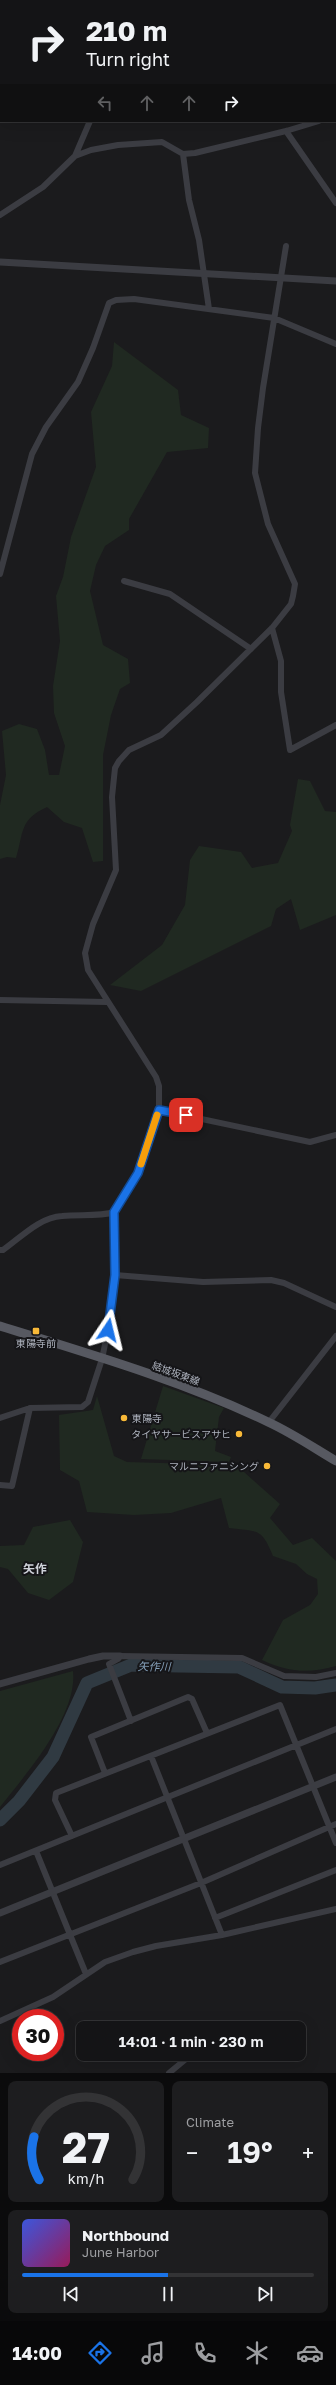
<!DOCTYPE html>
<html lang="en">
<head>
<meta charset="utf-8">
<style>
  body { margin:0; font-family:"Golos Text","Noto Sans JP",sans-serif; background:#1d1d1f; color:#f1f3f6; height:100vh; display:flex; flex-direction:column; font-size:15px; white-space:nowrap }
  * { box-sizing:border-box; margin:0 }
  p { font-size:13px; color:#9d9ea1 }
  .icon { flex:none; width:22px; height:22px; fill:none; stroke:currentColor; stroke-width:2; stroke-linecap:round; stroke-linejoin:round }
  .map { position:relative; height:2073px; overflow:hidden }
  .panel { display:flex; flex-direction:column; gap:8px; padding:8px; background:#0b0b0c; flex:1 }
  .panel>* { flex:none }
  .banner { position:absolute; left:0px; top:0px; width:336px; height:122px; box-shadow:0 4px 16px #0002,0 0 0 1px #333335; background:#141416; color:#f1f3f6; overflow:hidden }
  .speed { position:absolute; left:12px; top:2009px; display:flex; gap:8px; font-size:20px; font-weight:700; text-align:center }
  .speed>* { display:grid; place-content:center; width:52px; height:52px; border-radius:50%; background:#141416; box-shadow:0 4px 16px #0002,0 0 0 1px #333335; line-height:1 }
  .speed .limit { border:6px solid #d22; background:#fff; color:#111 }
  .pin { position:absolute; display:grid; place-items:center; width:34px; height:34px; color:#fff; margin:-17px; border-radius:8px; box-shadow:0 2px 6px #0006 }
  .me { position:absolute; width:44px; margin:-22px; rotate:10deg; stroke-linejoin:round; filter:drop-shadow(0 0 3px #0008) }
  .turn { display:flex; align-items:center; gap:14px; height:84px; padding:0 20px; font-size:18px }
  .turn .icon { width:52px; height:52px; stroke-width:2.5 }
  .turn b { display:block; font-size:28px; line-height:34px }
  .lanes { display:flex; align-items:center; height:38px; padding:0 20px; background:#0003; justify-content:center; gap:20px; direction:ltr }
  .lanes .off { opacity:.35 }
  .big { font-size:30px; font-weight:600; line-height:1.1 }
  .panel .widget { flex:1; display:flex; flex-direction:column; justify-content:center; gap:6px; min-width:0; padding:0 14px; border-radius:8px; background:#1d1d1f }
  .panel .dial { align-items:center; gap:0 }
  .dial svg { height:104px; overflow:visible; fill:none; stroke:#333335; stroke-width:7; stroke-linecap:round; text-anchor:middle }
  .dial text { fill:#f1f3f6; stroke:none }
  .song { display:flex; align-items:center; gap:12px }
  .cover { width:48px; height:48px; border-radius:6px; background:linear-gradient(135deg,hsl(230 70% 55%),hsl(330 70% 35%)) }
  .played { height:4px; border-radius:2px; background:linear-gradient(90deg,#1a73e8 50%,#333335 50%) }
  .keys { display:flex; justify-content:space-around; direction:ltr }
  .heat { display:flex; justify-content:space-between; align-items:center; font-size:22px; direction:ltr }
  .panel .tiles { flex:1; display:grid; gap:8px; grid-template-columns:1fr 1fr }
  .widget:last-child { grid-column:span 2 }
  .trip { position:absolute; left:76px; top:2021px; width:230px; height:40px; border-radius:8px; background:#141416; box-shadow:0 4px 16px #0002,0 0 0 1px #333335; font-weight:600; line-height:40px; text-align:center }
  .tab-bar { display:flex; height:64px; justify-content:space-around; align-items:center; background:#080809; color:#9d9ea1 }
  .tab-bar .icon { width:28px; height:28px }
  .tab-bar .active { color:#1a73e8 }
  .tab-bar b { font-size:18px; color:#f1f3f6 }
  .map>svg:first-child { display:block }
  .green { fill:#202921 }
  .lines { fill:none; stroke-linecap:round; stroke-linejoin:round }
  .river { stroke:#303a42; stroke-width:13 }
  .minor { stroke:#3b3c42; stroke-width:6 }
  .tertiary { stroke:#3b3c42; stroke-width:7 }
  .primary { stroke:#575961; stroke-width:9 }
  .route-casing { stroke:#114b97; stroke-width:10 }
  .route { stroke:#1a73e8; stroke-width:7 }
  .slow { stroke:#f59e0b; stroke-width:7 }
  .poi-dot { fill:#f8b938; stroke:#151518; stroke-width:1.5 }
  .labels { text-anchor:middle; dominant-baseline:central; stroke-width:4; stroke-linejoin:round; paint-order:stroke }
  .poi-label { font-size:10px; fill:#adb2bd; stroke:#151518; text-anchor:end }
  .street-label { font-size:10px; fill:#adb2bd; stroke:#151518 }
  .water-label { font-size:11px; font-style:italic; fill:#849fb8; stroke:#151518 }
  .quarter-label { font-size:12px; font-weight:bold; fill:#ced1d9; stroke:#151518 }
</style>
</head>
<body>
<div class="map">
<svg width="336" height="2073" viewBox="0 0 336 2073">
  <rect width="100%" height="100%" fill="#1b1b1d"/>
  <!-- green -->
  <path class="green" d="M 0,0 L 26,1 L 1,1 L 1,65 Z
    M 114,342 L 178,390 L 181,415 L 209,428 L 208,448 L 167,452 L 129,519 L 129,530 L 105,546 L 96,565 L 90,591 L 103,645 L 128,659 L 130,683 L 120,689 L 111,715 L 103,755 L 103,861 L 93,862 L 82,828 L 64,822 L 47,807 C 19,820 24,832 16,858 L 7,857 L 0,859 L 0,805 L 6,775 L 2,731 L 19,724 L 37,729 L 45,750 L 49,775 L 59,775 L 65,746 L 54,713 L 53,686 L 60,641 L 56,596 L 63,577 L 71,537 L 96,467 L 91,412 L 112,366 Z
    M 298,779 L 310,781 L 325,811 L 336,812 L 336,915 L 300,930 L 291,899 L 276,909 L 271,926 L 141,991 L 110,985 L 162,945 L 185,905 L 190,860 L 199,846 L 241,852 L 252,868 L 278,863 L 292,831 L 290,825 Z
    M 163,1386 L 224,1408 L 219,1417 L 215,1451 L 231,1457 L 229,1462 L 141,1459 Z
    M 97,1396 L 114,1456 L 127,1462 L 229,1465 L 244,1472 L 280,1504 L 270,1518 L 293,1545 L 312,1538 L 336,1561 L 336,1666 C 309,1674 287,1672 262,1660 L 283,1620 L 310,1605 L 318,1594 L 317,1579 L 307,1574 L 296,1564 L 273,1556 C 261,1527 258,1532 229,1528 L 221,1498 L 171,1513 L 134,1515 L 87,1512 L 79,1481 L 60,1470 L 59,1415 L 93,1410 Z
    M 70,1520 L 83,1542 L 73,1582 L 49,1600 L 28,1593 L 8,1569 L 0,1567 L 0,1546 L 24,1545 L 33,1527 Z
    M 73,1671 C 78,1715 26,1774 0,1807 L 0,1691 Z"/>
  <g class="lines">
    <!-- river -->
    <path class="river" d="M 0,1820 L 19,1801 L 53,1757 L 87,1683 L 131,1665 L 179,1666 L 239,1667 L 282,1687 L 315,1688 L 336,1685"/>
    <!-- minor -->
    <path class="minor" d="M 126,1 L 127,0
      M 335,116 L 336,116
      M 286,131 L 336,203
      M 183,154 L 189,200 L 199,240 L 209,309
      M 75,156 L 90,121
      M 0,215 L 43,187 L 75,156 L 91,150 L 118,145 L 162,142 L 183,154 L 195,153 L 286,131 L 319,121
      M 0,574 L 32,454 L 46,427 L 78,382 L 93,348 L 109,303 L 116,300 L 134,299 L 274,318 L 336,344
      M 124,581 L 170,594 L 251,649
      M 272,628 L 281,661 L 281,692 L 290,750 L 336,725
      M 0,1000 L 107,1002
      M 159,1110 L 310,1142 L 336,1135
      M 0,1250 L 3,1250 C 20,1238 40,1217 62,1216 C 80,1214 97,1217 115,1212
      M 115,1275 L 203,1282 L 271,1280 L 284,1283 L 336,1307
      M 0,1418 L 30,1408 L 82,1407 L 88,1402 L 102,1359 L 111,1315 L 115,1275 L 115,1212 L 138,1173 L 159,1110 L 159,1086 L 156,1077 L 88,970 L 85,953 L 93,924 L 116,870 L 112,797 L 115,768 L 119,761 L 129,750 L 161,735 L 197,702 L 272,628 L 291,604 L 293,596 L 295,584 L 268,524 L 255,473 L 258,428 L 263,388 L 286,246
      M 269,1422 L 336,1336
      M 0,1485 L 12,1486 L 30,1408
      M 131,1721 L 109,1664 L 118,1659 L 120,1656 L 242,1658 L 284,1676 L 316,1677 L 336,1673
      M 151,1756 L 222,1935
      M 105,1773 L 91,1737 L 188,1697 L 192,1699 L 207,1733
      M 72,1836 L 55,1800 L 56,1793 L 280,1705 L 336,1843
      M 36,1851 L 86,1974
      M 0,1865 L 336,1729
      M 215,1918 L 336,1870
      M 0,1962 L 201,1883 L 336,1824
      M 0,2021 L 53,1997 L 105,1962 L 133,1952 L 156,1946 L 222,1935 L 336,1909
      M 169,2073 L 192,2054"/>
    <!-- tertiary -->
    <path class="tertiary" d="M 0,262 L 336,281
      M 0,1684 L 89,1659 L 103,1656 L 120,1656
      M 0,1913 L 336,1777"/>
    <!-- primary -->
    <path class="primary" d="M 0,1326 C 90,1354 183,1381 268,1422 C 292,1433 314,1448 336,1461"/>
  </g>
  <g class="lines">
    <!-- route casing -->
    <g class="route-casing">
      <path id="route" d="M 108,1330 L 115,1275 L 114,1212 L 138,1173 L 159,1110 L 186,1115"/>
    </g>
    <!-- route -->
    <use href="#route" class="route"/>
    <!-- slow -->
    <path class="slow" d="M 141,1164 L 157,1115"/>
  </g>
  <!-- markers -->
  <g class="poi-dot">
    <rect x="32" y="1327" width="8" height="8" rx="2"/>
    <circle cx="124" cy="1418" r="4"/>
    <circle cx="239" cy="1434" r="4"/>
    <circle cx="267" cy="1466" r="4"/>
  </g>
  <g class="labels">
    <!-- poi labels -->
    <g class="poi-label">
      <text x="36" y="1343" text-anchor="middle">東陽寺前</text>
      <text x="132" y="1418" text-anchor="start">東陽寺</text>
      <text x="231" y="1434">タイヤサービスアサヒ</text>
      <text x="259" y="1466">マルニファニシング</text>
    </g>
    <!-- street labels -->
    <g class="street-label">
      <text transform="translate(176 1373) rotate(20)">結城坂東線</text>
    </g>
    <!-- water labels -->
    <g class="water-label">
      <text transform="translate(154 1666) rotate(1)">矢作川</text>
    </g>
    <!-- quarter labels -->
    <g class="quarter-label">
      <text x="35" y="1568">矢作</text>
    </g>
  </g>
</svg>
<div class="speed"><div class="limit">30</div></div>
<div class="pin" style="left:186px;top:1115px;background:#d93025"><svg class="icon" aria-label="arrive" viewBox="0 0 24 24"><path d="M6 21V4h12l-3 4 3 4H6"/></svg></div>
<svg class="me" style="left:108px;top:1330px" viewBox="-20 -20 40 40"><path d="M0-17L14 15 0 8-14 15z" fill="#1a73e8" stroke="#fff" stroke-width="4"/></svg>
<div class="trip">14:01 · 1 min · 230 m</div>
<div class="banner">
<div class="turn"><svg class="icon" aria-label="right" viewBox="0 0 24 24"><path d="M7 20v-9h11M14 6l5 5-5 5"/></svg><div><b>210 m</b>Turn right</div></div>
<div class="lanes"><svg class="icon off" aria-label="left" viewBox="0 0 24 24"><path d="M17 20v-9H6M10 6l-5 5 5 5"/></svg><svg class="icon off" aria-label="ahead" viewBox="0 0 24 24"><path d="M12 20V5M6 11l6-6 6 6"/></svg><svg class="icon off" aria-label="ahead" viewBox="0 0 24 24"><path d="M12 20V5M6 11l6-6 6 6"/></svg><svg class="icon" aria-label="right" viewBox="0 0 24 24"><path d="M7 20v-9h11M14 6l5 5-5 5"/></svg></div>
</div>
</div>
<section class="panel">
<div class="tiles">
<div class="widget dial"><svg viewBox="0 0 100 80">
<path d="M14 69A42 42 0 1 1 86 69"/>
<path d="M14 69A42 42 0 0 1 10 36" stroke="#1a73e8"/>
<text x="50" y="56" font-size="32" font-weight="700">27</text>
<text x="50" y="72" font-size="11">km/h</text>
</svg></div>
<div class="widget"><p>Climate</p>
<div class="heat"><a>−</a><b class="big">19°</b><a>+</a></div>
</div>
<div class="widget">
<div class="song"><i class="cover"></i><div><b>Northbound</b><p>June Harbor</p></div></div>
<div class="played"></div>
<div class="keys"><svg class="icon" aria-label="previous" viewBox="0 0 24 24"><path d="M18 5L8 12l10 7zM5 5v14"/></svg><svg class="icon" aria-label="pause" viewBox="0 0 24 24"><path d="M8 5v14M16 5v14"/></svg><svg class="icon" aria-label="next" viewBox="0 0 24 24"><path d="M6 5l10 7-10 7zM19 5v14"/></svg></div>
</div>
</div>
</section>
<nav class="tab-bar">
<b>14:00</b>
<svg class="icon active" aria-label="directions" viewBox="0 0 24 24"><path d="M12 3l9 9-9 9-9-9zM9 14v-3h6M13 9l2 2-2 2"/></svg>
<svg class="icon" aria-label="music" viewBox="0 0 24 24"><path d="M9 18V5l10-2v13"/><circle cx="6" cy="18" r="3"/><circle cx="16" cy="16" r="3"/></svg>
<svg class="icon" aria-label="phone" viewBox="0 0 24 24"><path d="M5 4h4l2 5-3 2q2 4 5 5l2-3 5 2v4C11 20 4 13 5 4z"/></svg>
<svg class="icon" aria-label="climate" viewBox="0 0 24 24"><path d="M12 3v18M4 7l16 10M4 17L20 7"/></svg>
<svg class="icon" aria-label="car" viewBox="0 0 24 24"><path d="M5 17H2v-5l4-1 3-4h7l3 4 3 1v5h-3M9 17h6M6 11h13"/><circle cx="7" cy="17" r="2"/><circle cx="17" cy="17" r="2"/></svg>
</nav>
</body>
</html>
